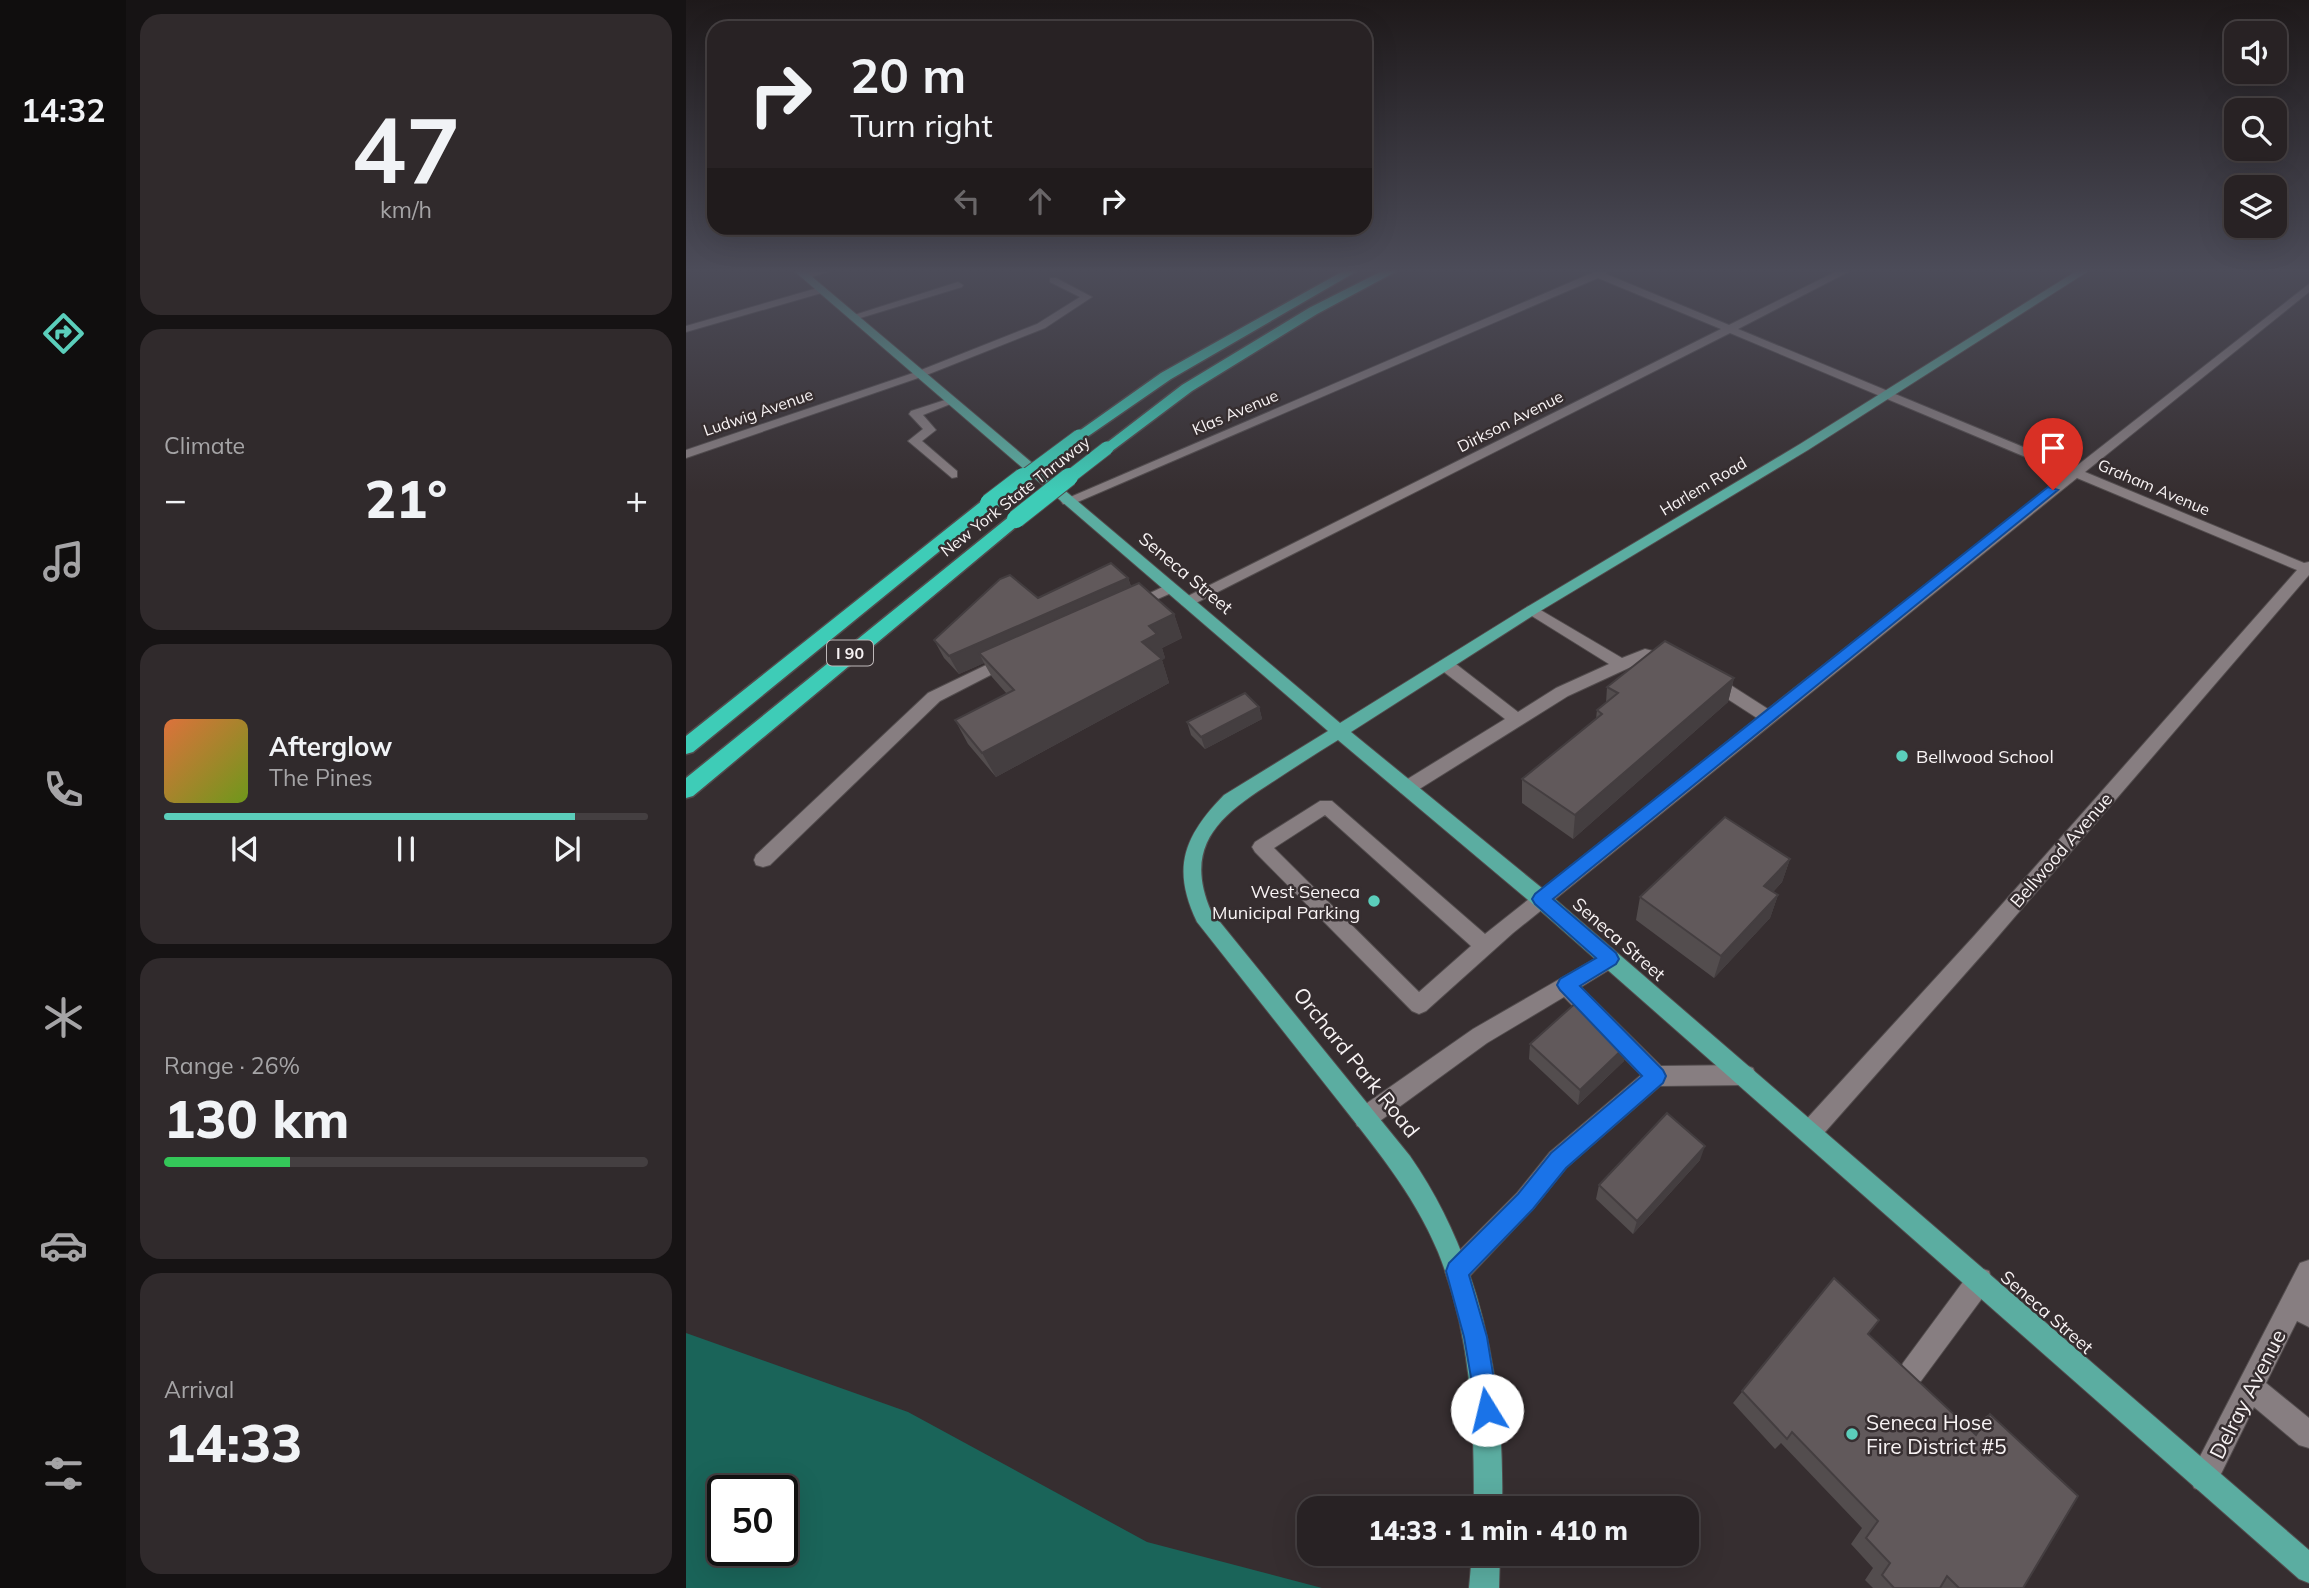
<!DOCTYPE html>
<html lang="en">
<head>
<meta charset="utf-8">
<style>
  body { margin:0; font-family:Mulish,sans-serif; background:#302a2c; color:#f1f3f6; height:100vh; display:flex; flex-direction:column; font-size:26px; white-space:nowrap }
  * { box-sizing:border-box; margin:0 }
  p { font-size:23px; color:#a5a4a6 }
  .icon { flex:none; width:38px; height:38px; fill:none; stroke:currentColor; stroke-width:2; stroke-linecap:round; stroke-linejoin:round }
  .map { position:relative; flex:1; overflow:hidden }
  .side { display:flex; flex-direction:column; gap:14px; padding:14px; background:#161314; width:560px }
  .side>* { flex:none }
  .top-card { position:absolute; left:21px; top:21px; width:665px; height:214px; border-radius:21px; box-shadow:0 7px 28px #0002,0 0 0 2px #443f41; background:#282224; color:#f1f3f6; overflow:hidden }
  .controls { position:absolute; left:1538px; top:21px; display:grid; gap:14px }
  .controls a { display:grid; place-items:center; width:63px; height:63px; border-radius:14px; background:#282224; box-shadow:0 7px 28px #0002,0 0 0 2px #443f41; font-size:35px }
  .speed { position:absolute; left:21px; top:1475px; display:flex; gap:14px; font-size:35px; font-weight:700; text-align:center }
  .speed>* { display:grid; place-content:center; width:91px; height:91px; border-radius:50%; background:#282224; box-shadow:0 7px 28px #0002,0 0 0 2px #443f41; line-height:1 }
  .speed .limit { border:4px solid #111; border-radius:10px; background:#fff; color:#111 }
  .pin { position:absolute; display:grid; place-items:center; width:60px; height:60px; color:#fff; margin:-72px -30px; border-radius:50% 50% 50% 0; rotate:-45deg; box-shadow:0 0 7px #0007 }
  .pin .icon { rotate:45deg }
  .me { position:absolute; width:77px; margin:-38px; rotate:351deg; stroke-linejoin:round; filter:drop-shadow(0 0 5px #0008) }
  .turn { display:flex; align-items:center; gap:24px; height:147px; padding:0 28px; font-size:32px }
  .turn .icon { width:91px; height:91px; stroke-width:2.5 }
  .turn b { display:block; font-size:49px; line-height:60px }
  .lanes { display:flex; align-items:center; height:66px; padding:0 28px; background:#0003; justify-content:center; gap:35px; direction:ltr }
  .lanes .off { opacity:.35 }
  .big { font-size:52px; font-weight:800; line-height:1.1 }
  .side .tile { flex:1; display:flex; flex-direction:column; justify-content:center; gap:10px; min-width:0; padding:0 24px; border-radius:21px; background:#302a2c }
  .side .dial { align-items:center; gap:0 }
  .dial b { font-size:91px; line-height:1 }
  .song { display:flex; align-items:center; gap:21px }
  .cover { width:84px; height:84px; border-radius:10px; background:linear-gradient(135deg,hsl(20 70% 55%),hsl(80 70% 35%)) }
  .played { height:7px; border-radius:4px; background:linear-gradient(90deg,#5bcebb 85%,#443f41 85%) }
  .keys { display:flex; justify-content:space-around; direction:ltr }
  .heat { display:flex; justify-content:space-between; align-items:center; font-size:38px; direction:ltr }
  .charge { height:10px; border-radius:5px; background:linear-gradient(90deg,#34c759 26%,#443f41 0) }
  .trip { position:absolute; left:611px; top:1496px; width:402px; height:70px; border-radius:21px; background:#282224; box-shadow:0 7px 28px #0002,0 0 0 2px #443f41; font-weight:800; line-height:70px; text-align:center }
  main { display:flex; flex:1; min-height:0 }
  .tabs { display:flex; flex-direction:column; width:126px; justify-content:space-around; align-items:center; background:#100e0e; color:#a5a4a6 }
  .tabs .icon { width:49px; height:49px }
  .tabs .active { color:#5bcebb }
  .tabs b { font-size:32px; color:#f1f3f6 }
  .map>svg:first-child { display:block }
  .water { fill:#1a6459; fill-rule:evenodd }
  .lines { fill:none; stroke-linecap:round; stroke-linejoin:round }
  .minor-casing { stroke:#524c4d; stroke-width:2 }
  .major-casing { stroke:#524c4d; stroke-width:2 }
  .highway-casing { stroke:#524c4d; stroke-width:3 }
  .minor { fill:#877e81; fill-rule:evenodd }
  .major { fill:#5bada1; fill-rule:evenodd }
  .highway { fill:#3eccb7; fill-rule:evenodd }
  .highway-bridge-far1-casing { stroke:#524c4d; stroke-width:15; stroke-linecap:butt }
  .highway-bridge-casing { stroke:#524c4d; stroke-width:20; stroke-linecap:butt }
  .highway-bridge-far1 { stroke:#3eccb7; stroke-width:13 }
  .highway-bridge { stroke:#3eccb7; stroke-width:18 }
  .wall { fill:#534d4e }
  .shaded-wall { fill:#443e40 }
  .building { fill:#61595b; stroke:#443e40; stroke-width:2 }
  .route { fill:#1a73e8; stroke:#114b97; stroke-width:2 }
  .poi-dot { fill:#5bcebb; stroke:#362e30; stroke-width:2.5 }
  .labels { text-anchor:middle; dominant-baseline:central; stroke-width:5; stroke-linejoin:round; paint-order:stroke }
  .far-street-label { font-size:16px; fill:#f8f3f4; stroke:#362e30 }
  .shield { fill:#362e30; stroke:#beb8b9; stroke-width:2 }
  .shield-label { font-size:16px; font-weight:bold; fill:#f8f3f4 }
  .street-label { font-size:18px; fill:#f8f3f4; stroke:#362e30 }
  .poi-label { font-size:18px; fill:#f8f3f4; stroke:#362e30; text-anchor:start }
  .near-street-label { font-size:21px; fill:#f8f3f4; stroke:#362e30 }
  .near-poi-label { font-size:21px; fill:#f8f3f4; stroke:#362e30; text-anchor:start }
</style>
</head>
<body>
<main>
<nav class="tabs">
<b>14:32</b>
<svg class="icon active" aria-label="directions" viewBox="0 0 24 24"><path d="M12 3l9 9-9 9-9-9zM9 14v-3h6M13 9l2 2-2 2"/></svg>
<svg class="icon" aria-label="music" viewBox="0 0 24 24"><path d="M9 18V5l10-2v13"/><circle cx="6" cy="18" r="3"/><circle cx="16" cy="16" r="3"/></svg>
<svg class="icon" aria-label="phone" viewBox="0 0 24 24"><path d="M5 4h4l2 5-3 2q2 4 5 5l2-3 5 2v4C11 20 4 13 5 4z"/></svg>
<svg class="icon" aria-label="climate" viewBox="0 0 24 24"><path d="M12 3v18M4 7l16 10M4 17L20 7"/></svg>
<svg class="icon" aria-label="car" viewBox="0 0 24 24"><path d="M5 17H2v-5l4-1 3-4h7l3 4 3 1v5h-3M9 17h6M6 11h13"/><circle cx="7" cy="17" r="2"/><circle cx="17" cy="17" r="2"/></svg>
<svg class="icon" aria-label="filters" viewBox="0 0 24 24"><path d="M4 7h16M4 17h16"/><circle cx="9" cy="7" r="2"/><circle cx="15" cy="17" r="2"/></svg>
</nav>
<section class="side">
<div class="tile dial"><b>47</b><p>km/h</p></div>
<div class="tile"><p>Climate</p>
<div class="heat"><a>−</a><b class="big">21°</b><a>+</a></div>
</div>
<div class="tile">
<div class="song"><i class="cover"></i><div><b>Afterglow</b><p>The Pines</p></div></div>
<div class="played"></div>
<div class="keys"><svg class="icon" aria-label="previous" viewBox="0 0 24 24"><path d="M18 5L8 12l10 7zM5 5v14"/></svg><svg class="icon" aria-label="pause" viewBox="0 0 24 24"><path d="M8 5v14M16 5v14"/></svg><svg class="icon" aria-label="next" viewBox="0 0 24 24"><path d="M6 5l10 7-10 7zM19 5v14"/></svg></div>
</div>
<div class="tile"><p>Range · 26%</p><b class="big">130 km</b><div class="charge"></div></div>
<div class="tile"><p>Arrival</p><b class="big">14:33</b></div>
</section>
<div class="map">
<svg width="1623" height="1588" viewBox="0 0 1623 1588">
  <rect width="100%" height="100%" fill="#362e30"/>
  <!-- water -->
  <path class="water" d="M 0,1333 L 222,1412 L 461,1542 L 636,1588 L 0,1588 ZM 37,1491 L 96,1491 L 96,1550 L 37,1550 Z"/>
  <g class="lines">
    <!-- minor casing -->
    <g class="minor-casing">
      <path id="minor" d="M 131,270 L 148,270 L 119,279 L 114,276 Z
        M 913,270 L 923,270 L 920,274 L 1043,325 L 1153,270 L 1166,270 L 1052,329 L 1388,468 L 1623,284 L 1623,292 L 1399,472 L 1618,563 L 1623,562 L 1623,575 L 1302,948 L 1132,1140 L 1124,1143 L 1116,1140 L 1113,1132 L 1116,1124 L 1288,936 L 1611,570 L 1391,478 L 827,933 L 740,1011 L 733,1014 L 726,1011 L 569,852 L 566,847 L 569,842 L 634,801 L 646,801 L 799,934 L 1071,718 L 1020,685 L 1018,681 L 1020,677 L 1032,677 L 1082,709 L 1380,474 L 1044,333 L 506,605 L 496,605 L 494,602 L 496,599 L 1035,329 L 912,278 L 387,504 L 377,504 L 375,501 ZM 639,815 L 785,946 L 733,992 L 588,848 Z
        M 364,278 L 370,278 L 406,297 L 359,328 L 238,376 L 0,458 L 0,450 L 230,372 L 351,324 L 394,297 L 364,282 Z
        M 272,282 L 277,285 L 276,287 L 171,319 L 162,317 Z
        M 135,287 L 139,288 L 139,292 L 0,332 L 0,326 Z
        M 262,399 L 272,401 L 237,415 L 250,430 L 236,441 L 271,471 L 271,477 L 266,478 L 222,441 L 237,429 L 223,414 L 225,411 Z
        M 485,583 L 492,588 L 490,591 L 451,608 L 446,610 L 439,605 Z
        M 846,605 L 936,658 L 959,649 L 991,657 L 994,661 L 986,666 L 960,660 L 882,696 L 727,793 L 715,793 L 712,788 L 715,783 L 819,719 L 754,669 L 752,665 L 754,661 L 766,661 L 832,712 L 870,688 L 923,664 L 841,613 L 839,610 L 841,607 Z
        M 321,655 L 329,660 L 326,664 L 254,701 L 84,865 L 77,867 L 70,865 L 68,860 L 70,855 L 242,693 Z
        M 924,950 L 931,953 L 934,959 L 931,965 L 895,987 L 975,1066 L 1059,1065 L 1067,1068 L 1070,1075 L 1067,1082 L 1059,1085 L 974,1086 L 880,1168 L 847,1209 L 780,1280 L 771,1283 L 762,1280 L 759,1271 L 762,1262 L 831,1193 L 864,1152 L 955,1075 L 878,997 L 801,1043 L 687,1126 L 679,1129 L 671,1126 L 668,1118 L 671,1110 L 787,1029 Z
        M 1623,1260 L 1623,1327 L 1611,1321 L 1580,1383 L 1623,1418 L 1623,1448 L 1613,1445 L 1568,1407 L 1528,1488 L 1518,1492 L 1508,1488 L 1504,1478 L 1508,1468 L 1614,1263 Z
        M 1294,1268 L 1303,1271 L 1306,1280 L 1303,1289 L 1235,1381 L 1226,1385 L 1217,1381 L 1213,1372 L 1217,1363 L 1285,1271 Z"/>
    </g>
    <!-- major casing -->
    <g class="major-casing">
      <path id="major" d="M 107,270 L 118,270 L 654,723 L 841,607 L 1114,444 L 1392,270 L 1404,270 L 1122,450 L 851,613 L 665,732 L 862,893 L 1623,1550 L 1623,1583 L 1613,1579 L 848,905 L 652,740 C 631,753 609,767 588,781 C 536,814 496,844 525,911 L 724,1156 C 796,1260 819,1383 816,1508 L 788,1508 C 788,1419 786,1337 752,1252 C 727,1192 686,1144 646,1093 C 601,1036 556,979 511,922 C 485,868 498,836 538,795 L 642,731 Z
        M 786,1554 L 814,1554 L 813,1588 L 783,1588 Z"/>
    </g>
    <!-- highway casing -->
    <g class="highway-casing">
      <path id="highway" d="M 659,270 L 673,270 L 485,379 L 398,439 L 388,439 L 386,436 L 475,373 Z
        M 698,270 L 713,270 L 631,314 L 506,391 L 426,451 L 416,451 L 414,448 L 496,385 L 623,308 Z
        M 303,498 L 311,503 L 309,506 L 7,752 L 0,754 L 0,736 L 297,500 Z
        M 330,514 L 336,516 L 338,519 L 336,522 L 7,796 L 0,798 L 0,778 L 324,516 Z"/>
    </g>
    <!-- minor -->
    <use href="#minor" class="minor"/>
    <!-- major -->
    <use href="#major" class="major"/>
    <!-- highway -->
    <use href="#highway" class="highway"/>
    <!-- highway-bridge-far1 casing -->
    <g class="highway-bridge-far1-casing">
      <path id="highway-bridge-far1" d="M 335,479 L 393,436
        M 381,479 L 421,448"/>
    </g>
    <!-- highway-bridge casing -->
    <g class="highway-bridge-casing">
      <path id="highway-bridge" d="M 303,503 L 337,477
        M 330,519 L 383,477"/>
    </g>
    <!-- highway-bridge-far1 -->
    <use href="#highway-bridge-far1" class="highway-bridge-far1"/>
    <!-- highway-bridge -->
    <use href="#highway-bridge" class="highway-bridge"/>
  </g>
  <!-- wall -->
  <path class="wall" d="M 442,578 L 445,586 L 488,614 L 496,638 L 476,648 L 479,658 L 476,660 L 483,683 L 310,777 L 282,744 L 269,720 L 321,694 L 306,677 L 298,663 L 273,674 L 258,658 L 248,640 L 352,598 Z
    M 1048,678 L 1042,702 L 887,839 L 836,803 L 836,779 L 910,719 L 911,710 L 920,703 L 921,687 Z
    M 573,707 L 576,719 L 519,749 L 505,735 L 501,722 Z
    M 1104,859 L 1096,882 L 1087,892 L 1092,895 L 1084,918 L 1028,978 L 950,920 L 954,897 Z
    M 844,1044 L 941,1045 L 938,1061 L 892,1105 L 843,1059 Z
    M 1014,1160 L 947,1234 L 910,1199 L 913,1185 Z
    M 1148,1278 L 1182,1334 L 1282,1428 L 1284,1425 L 1304,1414 L 1337,1588 L 1187,1588 L 1179,1580 L 1187,1568 L 1165,1544 L 1176,1528 L 1095,1443 L 1089,1449 L 1047,1403 Z"/>
  <!-- shaded-wall -->
  <path class="shaded-wall" d="M 442,578 L 448,596 L 293,653 L 298,663 L 273,674 L 263,656 Z
    M 488,614 L 496,638 L 476,648 L 479,658 L 476,660 L 483,683 L 310,777 L 296,753 L 463,626 Z
    M 1048,678 L 1042,702 L 887,839 L 889,815 Z
    M 573,707 L 576,719 L 519,749 L 515,737 Z
    M 1104,859 L 1096,882 L 1071,909 L 1078,886 Z
    M 1092,895 L 1084,918 L 1028,978 L 1035,956 Z
    M 941,1045 L 938,1061 L 892,1105 L 894,1090 Z
    M 1019,1146 L 1014,1160 L 947,1234 L 951,1221 Z"/>
  <!-- building -->
  <path class="building" d="M 425,563 L 442,578 L 263,656 L 248,640 L 314,579 L 324,575 L 352,598 Z
    M 453,583 L 488,614 L 463,626 L 471,634 L 456,642 L 476,659 L 296,753 L 269,720 L 328,690 L 293,653 Z
    M 979,641 L 1048,678 L 889,815 L 836,779 L 916,714 L 911,710 L 932,693 L 921,687 Z
    M 559,693 L 573,707 L 515,737 L 501,722 Z
    M 1039,817 L 1104,859 L 1078,886 L 1092,895 L 1035,956 L 954,897 Z
    M 893,1000 L 941,1045 L 894,1090 L 844,1044 Z
    M 981,1113 L 1019,1146 L 951,1221 L 913,1185 Z
    M 1148,1278 L 1193,1320 L 1182,1334 L 1290,1435 L 1304,1414 L 1392,1496 L 1337,1588 L 1273,1588 L 1261,1576 L 1254,1588 L 1208,1588 L 1196,1575 L 1204,1563 L 1180,1538 L 1192,1521 L 1106,1432 L 1101,1439 L 1056,1391 Z"/>
  <!-- sky -->
  <linearGradient id="sky" x2="0" y2="1"><stop stop-color="#1e191a"/><stop offset="0.55" stop-color="#4c4c59"/><stop offset="1" stop-color="#4c4c59" stop-opacity="0"/></linearGradient>
  <rect width="1623" height="492" fill="url(#sky)"/>
  <!-- route -->
  <path class="route" d="M 1362,487 L 1372,490 L 867,899 L 930,953 L 933,959 L 930,964 L 894,986 L 977,1070 L 980,1076 L 977,1083 L 880,1168 L 847,1209 L 783,1275 L 801,1337 L 813,1410 L 809,1418 L 801,1422 L 792,1418 L 778,1337 L 760,1271 L 763,1263 L 832,1194 L 865,1153 L 956,1076 L 874,990 L 871,985 L 874,979 L 910,958 L 849,904 L 846,899 L 849,894 Z"/>
  <!-- markers -->
  <g class="poi-dot">
    <circle cx="1216" cy="756" r="7"/>
    <circle cx="688" cy="901" r="7"/>
    <circle cx="1166" cy="1434" r="7"/>
  </g>
  <g class="labels">
    <!-- far-street labels -->
    <g class="far-street-label">
      <text transform="translate(72 412) rotate(-19)">Ludwig Avenue</text>
      <text transform="translate(549 412) rotate(-23)">Klas Avenue</text>
      <text transform="translate(824 421) rotate(-27)">Dirkson Avenue</text>
      <text transform="translate(1017 486) rotate(-31)">Harlem Road</text>
      <text transform="translate(1468 487) rotate(23)">Graham Avenue</text>
      <text transform="translate(329 496) rotate(-38)">New York State Thruway</text>
    </g>
    <!-- shield labels -->
    <rect class="shield" x="141" y="640.5" width="46" height="25" rx="5"/>
    <g class="shield-label">
      <text x="164" y="653">I 90</text>
    </g>
    <!-- street labels -->
    <g class="street-label">
      <text transform="translate(500 573) rotate(40)">Seneca Street</text>
      <text transform="translate(1375 850) rotate(-49)">Bellwood Avenue</text>
      <text transform="translate(933 939) rotate(41)">Seneca Street</text>
      <text transform="translate(1361 1312) rotate(41)">Seneca Street</text>
    </g>
    <!-- poi labels -->
    <g class="poi-label">
      <text x="1230" y="756">Bellwood School</text>
      <text x="674" y="891" text-anchor="end">West Seneca<tspan x="674" dy="21">Municipal Parking</tspan></text>
    </g>
    <!-- near-street labels -->
    <g class="near-street-label">
      <text transform="translate(671 1062) rotate(51)">Orchard Park Road</text>
      <text transform="translate(1561 1394) rotate(-63)">Delray Avenue</text>
    </g>
    <!-- near-poi labels -->
    <g class="near-poi-label">
      <text x="1180" y="1422">Seneca Hose<tspan x="1180" dy="24">Fire District #5</tspan></text>
    </g>
  </g>
</svg>
<div class="controls">
<a><svg class="icon" aria-label="sound" viewBox="0 0 24 24"><path d="M4 9h4l5-4v14l-5-4H4zM17 9q2 3 0 6"/></svg></a>
<a><svg class="icon" aria-label="search" viewBox="0 0 24 24"><circle cx="10" cy="10" r="6"/><path d="M15 15l6 6"/></svg></a>
<a><svg class="icon" aria-label="layers" viewBox="0 0 24 24"><path d="M12 4l9 5-9 5-9-5zM3 14l9 5 9-5"/></svg></a>
</div>
<div class="speed"><div class="limit">50</div></div>
<div class="pin" style="left:1367px;top:490px;background:#d93025"><svg class="icon" aria-label="arrive" viewBox="0 0 24 24"><path d="M6 21V4h12l-3 4 3 4H6"/></svg></div>
<svg class="me" style="left:801px;top:1410px" viewBox="-20 -20 40 40"><circle r="19" fill="#fff"/><path d="M0-13L10 11 0 6-10 11z" fill="#1a73e8"/></svg>
<div class="trip">14:33 · 1 min · 410 m</div>
<div class="top-card">
<div class="turn"><svg class="icon" aria-label="right" viewBox="0 0 24 24"><path d="M7 20v-9h11M14 6l5 5-5 5"/></svg><div><b>20 m</b>Turn right</div></div>
<div class="lanes"><svg class="icon off" aria-label="left" viewBox="0 0 24 24"><path d="M17 20v-9H6M10 6l-5 5 5 5"/></svg><svg class="icon off" aria-label="ahead" viewBox="0 0 24 24"><path d="M12 20V5M6 11l6-6 6 6"/></svg><svg class="icon" aria-label="right" viewBox="0 0 24 24"><path d="M7 20v-9h11M14 6l5 5-5 5"/></svg></div>
</div>
</div>
</main>
</body>
</html>
